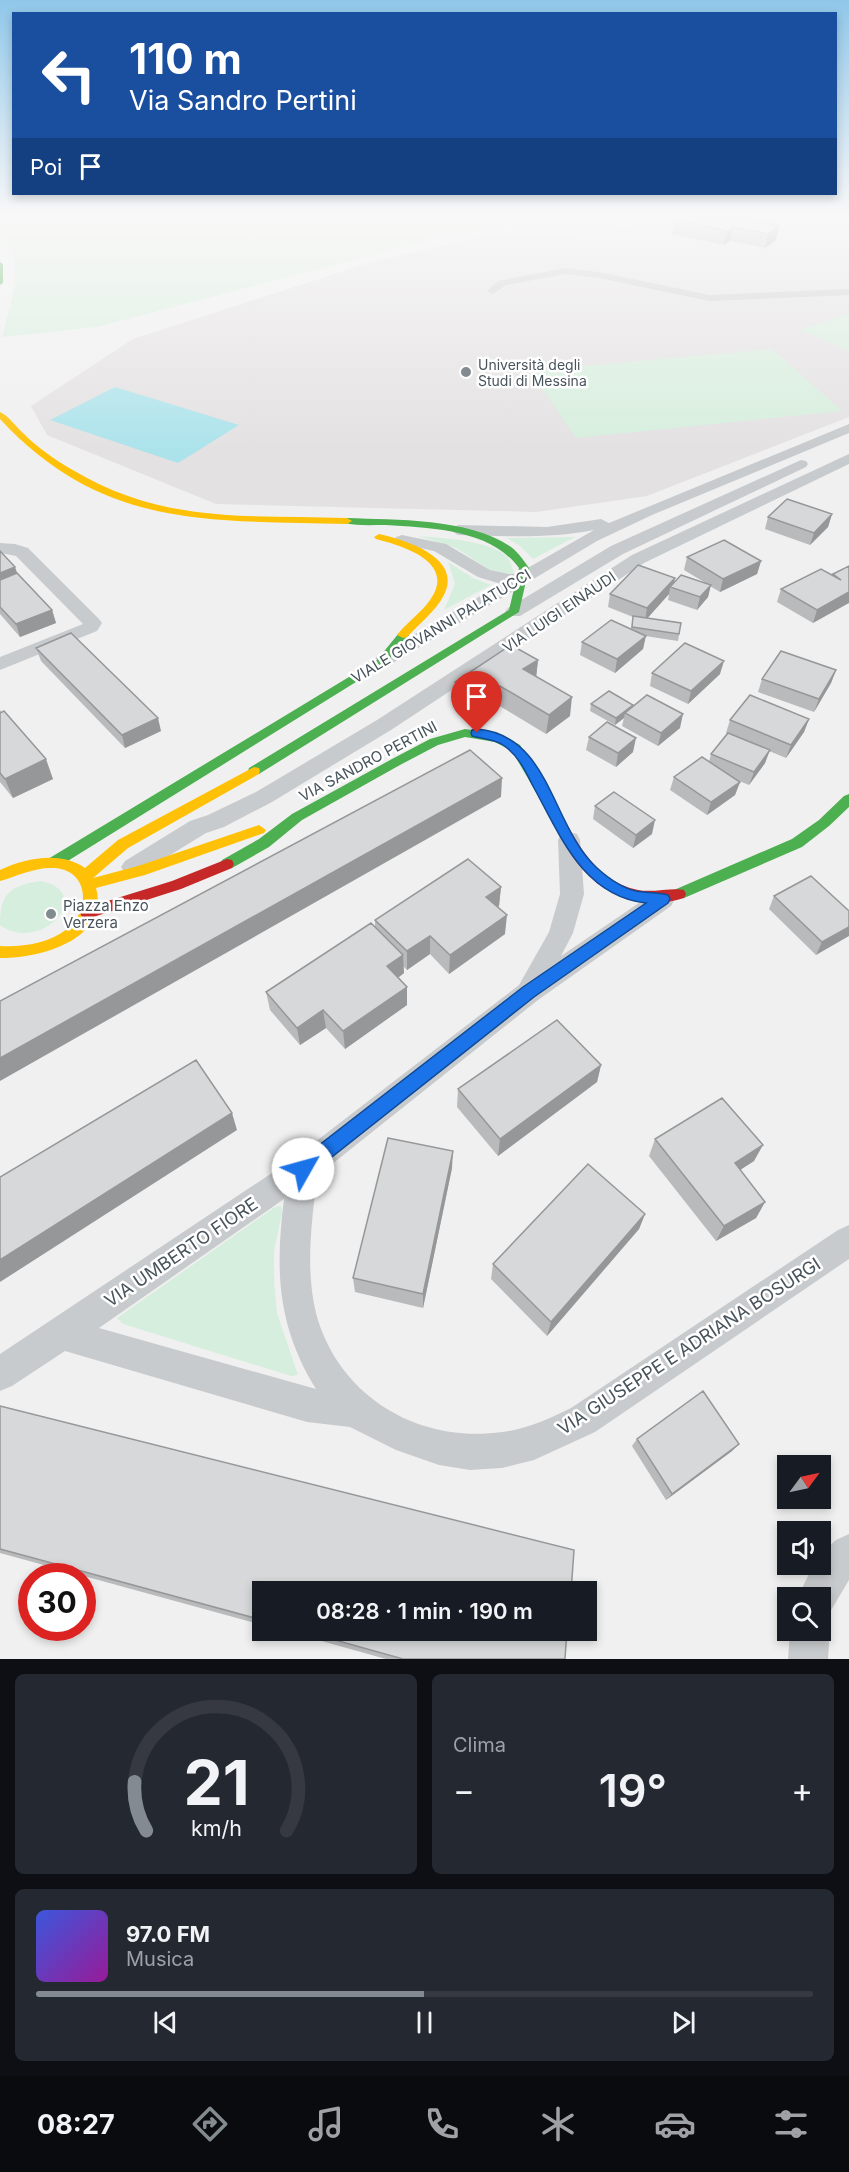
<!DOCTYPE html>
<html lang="it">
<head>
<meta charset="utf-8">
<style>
  body { margin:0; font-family:Inter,sans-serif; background:#242831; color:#f1f3f6; height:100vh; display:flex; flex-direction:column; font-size:22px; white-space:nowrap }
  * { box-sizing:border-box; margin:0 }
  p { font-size:20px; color:#9ea1a6 }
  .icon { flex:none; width:33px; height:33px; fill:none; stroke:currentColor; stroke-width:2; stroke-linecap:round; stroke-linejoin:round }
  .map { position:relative; height:1659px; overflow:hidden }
  .side { display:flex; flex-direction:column; gap:15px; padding:15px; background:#0d0f14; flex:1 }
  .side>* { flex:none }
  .banner { position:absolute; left:12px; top:12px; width:825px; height:183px; border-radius:0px; box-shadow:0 3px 9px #0003; background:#1a4fa0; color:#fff; overflow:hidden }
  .needle { width:39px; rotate:57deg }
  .fabs { position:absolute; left:777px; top:1455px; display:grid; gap:12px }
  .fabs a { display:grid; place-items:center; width:54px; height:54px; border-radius:0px; background:#171b24; box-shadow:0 3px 9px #0003; font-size:30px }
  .speed { position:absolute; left:18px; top:1563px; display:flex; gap:12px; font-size:30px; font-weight:700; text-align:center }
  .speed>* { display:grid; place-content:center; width:78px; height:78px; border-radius:50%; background:#171b24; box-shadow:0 3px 9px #0003; line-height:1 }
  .speed .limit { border:9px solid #d22; background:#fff; color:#111 }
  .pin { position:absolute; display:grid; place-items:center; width:51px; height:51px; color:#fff; margin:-62px -26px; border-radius:50% 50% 50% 0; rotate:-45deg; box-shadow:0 0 6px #0007 }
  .pin .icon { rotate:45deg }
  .me { position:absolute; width:66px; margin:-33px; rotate:52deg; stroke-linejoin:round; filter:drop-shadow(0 0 4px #0008) }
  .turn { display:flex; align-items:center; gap:21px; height:126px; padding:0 18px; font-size:27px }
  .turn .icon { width:78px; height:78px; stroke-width:2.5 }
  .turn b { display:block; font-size:42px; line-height:51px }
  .then { display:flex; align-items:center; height:57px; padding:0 18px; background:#0003; gap:12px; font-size:22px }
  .big { font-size:45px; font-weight:600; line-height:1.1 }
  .side .widget { flex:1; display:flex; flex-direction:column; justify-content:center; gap:9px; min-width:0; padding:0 21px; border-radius:9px; background:#242831 }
  .side .dial { align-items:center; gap:0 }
  .dial svg { height:156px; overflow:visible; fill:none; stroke:#363941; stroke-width:7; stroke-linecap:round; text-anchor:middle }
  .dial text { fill:#f1f3f6; stroke:none }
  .song { display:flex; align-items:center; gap:18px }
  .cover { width:72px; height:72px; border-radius:9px; background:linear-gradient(135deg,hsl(230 70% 55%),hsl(300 70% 35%)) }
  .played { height:6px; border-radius:3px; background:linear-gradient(90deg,#838b90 50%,#363941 50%) }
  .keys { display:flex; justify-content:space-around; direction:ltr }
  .heat { display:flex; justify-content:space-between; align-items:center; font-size:33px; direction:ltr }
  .side .tiles { flex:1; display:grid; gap:15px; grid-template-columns:1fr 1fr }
  .widget:last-child { grid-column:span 2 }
  .trip { position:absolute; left:252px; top:1581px; width:345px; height:60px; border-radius:0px; background:#171b24; box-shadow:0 3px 9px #0003; font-weight:600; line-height:60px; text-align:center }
  .menu { display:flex; height:96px; justify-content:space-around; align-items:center; background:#090b0e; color:#9ea1a6 }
  .menu .icon { width:42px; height:42px }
  .menu .active { color:#838b90 }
  .menu b { font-size:27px; color:#f1f3f6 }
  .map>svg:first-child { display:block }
  .education { fill:#e3e1e2 }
  .green { fill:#d6eedd }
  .water { fill:#ace3eb }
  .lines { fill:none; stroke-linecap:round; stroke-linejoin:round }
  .street { fill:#c8cbcd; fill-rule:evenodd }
  .fast { fill:#4caf50; fill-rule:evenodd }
  .slow { fill:#ffc107; fill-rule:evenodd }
  .jam { fill:#c62828; fill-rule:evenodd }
  .wall { fill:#b9babb }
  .shaded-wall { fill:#969798 }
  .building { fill:#d7d8d9; stroke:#969798; stroke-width:1.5 }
  .route { fill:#1a73e8; stroke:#114b97; stroke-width:1.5 }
  .poi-dot { fill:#838b90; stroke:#fff; stroke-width:2 }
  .labels { text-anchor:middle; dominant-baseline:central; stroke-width:5; stroke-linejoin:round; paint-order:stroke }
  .far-poi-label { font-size:14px; fill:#48545c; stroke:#fff; text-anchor:start }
  .street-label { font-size:15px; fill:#48545c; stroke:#fff }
  .poi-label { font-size:15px; fill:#48545c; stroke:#fff; text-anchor:start }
  .near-street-label { font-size:18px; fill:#48545c; stroke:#fff }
</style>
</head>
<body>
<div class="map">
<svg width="849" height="1659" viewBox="0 0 849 1659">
  <rect width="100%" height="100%" fill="#f1f0f0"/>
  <!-- education -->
  <path class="education" d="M 651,217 L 849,217 L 849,417 L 647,496 L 536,512 L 216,504 L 47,435 L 31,406 L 133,339 L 372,262 L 493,234 L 613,232 Z"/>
  <!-- green -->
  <path class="green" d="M 0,217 L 519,217 L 97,327 L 2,337 C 9,306 29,260 0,236 Z
    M 849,313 L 849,350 L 800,330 Z
    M 772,349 L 842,411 L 576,438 L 530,371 Z
    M 418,536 C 440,538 495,540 509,559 C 511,562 512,568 514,572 L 509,574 L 490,570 L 456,548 Z
    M 575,537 L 533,559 L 520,546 L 507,538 Z
    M 448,562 L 473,578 L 491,585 L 444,610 L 455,584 Z
    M 41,881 C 97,893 41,955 0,925 C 0,894 10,885 41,881 Z
    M 281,1206 L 282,1213 L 274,1251 L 274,1281 L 277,1313 L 298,1375 L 291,1376 L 123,1324 L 117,1318 L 275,1207 Z"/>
  <!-- water -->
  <path class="water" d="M 115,387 L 239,425 L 178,463 L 50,420 Z"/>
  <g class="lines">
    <!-- street -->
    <path class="street" d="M 565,268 L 598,272 L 710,295 L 849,289 L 849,295 L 710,301 L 598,278 L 565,274 L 506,285 L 493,294 L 487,291 L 498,281 Z
      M 849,424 L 849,433 L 652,515 L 597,541 L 391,664 L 377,664 L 375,660 L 377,656 L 501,584 L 478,577 L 434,551 L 396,543 L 394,540 L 396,537 L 402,535 L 446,544 L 490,570 L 509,574 L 519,573 L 594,530 C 549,539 504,536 458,535 L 450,530 L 458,525 L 547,527 L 601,519 L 609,523 Z
      M 849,454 L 849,464 L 644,563 L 391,730 L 272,802 L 224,827 L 206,833 L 141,873 L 133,876 L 125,873 L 121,867 L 125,861 L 190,821 L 208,815 L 256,792 L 377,720 L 632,555 Z
      M 801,460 L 806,461 L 808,464 L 806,467 L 623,554 L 520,616 L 508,616 L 505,612 L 508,608 L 611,546 Z
      M 0,543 L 15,544 L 28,548 L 99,619 L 102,623 L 97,631 L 0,670 L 0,657 L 83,624 L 16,556 L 0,553 Z
      M 569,832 L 577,834 L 580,840 L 584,894 L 573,933 L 561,956 L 655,892 L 663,890 L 671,892 L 675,899 L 671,906 L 538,1000 L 317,1176 C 312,1221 305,1268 316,1313 C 338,1396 418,1444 502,1432 C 527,1429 549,1419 571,1408 L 838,1230 L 849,1225 L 849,1259 L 595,1432 L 534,1460 L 502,1468 L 470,1470 L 439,1465 L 396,1450 L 350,1427 L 307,1422 L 65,1351 L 12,1386 L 0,1391 L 0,1354 L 293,1159 L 519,985 L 549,932 L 560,894 L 558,840 L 561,834 ZM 284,1199 C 275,1270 277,1326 316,1389 L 99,1328 Z
      M 849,1534 L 849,1580 L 830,1612 L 821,1615 L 830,1630 L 828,1659 L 788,1659 L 790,1630 L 820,1630 L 820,1598 L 797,1598 L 814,1564 L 820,1564 L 820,1555 L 836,1540 Z"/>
    <!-- fast -->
    <path class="fast" d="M 0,262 L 3,264 L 3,283 L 0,285 Z
      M 347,518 C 396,520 469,518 511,547 C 518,552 524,561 529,568 L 519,612 L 259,774 L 249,774 L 248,771 L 249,768 L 509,610 L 519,568 C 490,529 431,528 386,525 C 372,525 357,526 344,523 L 342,521 Z
      M 403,632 L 409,635 L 385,664 L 58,867 L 48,867 L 46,863 L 48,859 L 377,660 L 399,633 Z
      M 465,729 L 502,735 L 520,745 L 552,796 L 550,799 L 540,799 L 512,751 L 495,742 L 465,737 L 438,745 L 400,765 L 302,820 L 269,847 L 232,868 L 222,868 L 220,864 L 222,860 L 259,839 L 292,814 L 392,759 L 430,739 Z
      M 849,794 L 849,807 L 829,826 L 802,847 L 684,898 L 674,898 L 672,894 L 674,890 L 792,839 L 819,820 L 844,796 Z"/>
    <!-- slow -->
    <path class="slow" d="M 0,412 C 9,416 15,426 23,433 C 37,447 54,459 71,469 C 162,524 246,515 347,518 L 352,521 L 347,524 C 209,520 103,530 0,419 Z
      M 379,534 C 405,540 463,557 444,595 C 435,612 419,624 407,637 L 403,638 L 397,635 C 407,622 421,613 430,600 C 457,562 403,546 376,539 L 374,537 Z
      M 254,767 L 259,768 L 260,771 L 259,774 L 128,848 L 93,878 L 138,866 L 259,825 L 266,830 L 264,833 L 145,875 L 96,888 C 110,940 38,959 0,958 L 0,946 C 23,947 48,944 67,929 C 91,910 89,870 54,868 C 34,867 18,876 0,881 L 0,870 C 26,858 60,851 85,868 L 118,840 Z"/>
    <!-- jam -->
    <path class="jam" d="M 545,791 L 550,793 C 572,831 589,880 638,890 C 653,893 673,887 684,890 L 686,894 L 684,898 C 666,904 648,904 630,899 C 578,885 562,838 538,796 Z
      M 227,859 L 232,860 L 234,864 L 232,868 L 181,889 L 87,919 L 82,917 L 80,913 L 82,909 L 172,881 Z"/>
  </g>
  <!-- wall -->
  <path class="wall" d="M 745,217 L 745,219 L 779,226 L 776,240 L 765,248 L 730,241 L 724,245 L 672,234 L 674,220 Z
    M 832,514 L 828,527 L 810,545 L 765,529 L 768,517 Z
    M 0,551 L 17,573 L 52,610 L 56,623 L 20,637 L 0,614 Z
    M 687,557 L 761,561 L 757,574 L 720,592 L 710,586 L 708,597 L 697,610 L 668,600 L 669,594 L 647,618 L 681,623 L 678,641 L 645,636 L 643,649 L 615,673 L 580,655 L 582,642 L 631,629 L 633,617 L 608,607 L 610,594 L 675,578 L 673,584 L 704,582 L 684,570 Z
    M 849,566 L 813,623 L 777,602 L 781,589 L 833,575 L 833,574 Z
    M 36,648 L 161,731 L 125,748 L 41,661 Z
    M 538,660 L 536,676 L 570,716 L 546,734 L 498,705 L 490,709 L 483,707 L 467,708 L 454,701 L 455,682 Z
    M 836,670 L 831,683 L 814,712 L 758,692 L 762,679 Z
    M 652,673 L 720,674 L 688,704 L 650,686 Z
    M 591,704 L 633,706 L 680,728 L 658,746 L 622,726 L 624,718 L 615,725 L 590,711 Z
    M 0,710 L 53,779 L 13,798 L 0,782 Z
    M 809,719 L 804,732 L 786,758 L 769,751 L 765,763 L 749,785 L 737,780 L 740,782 L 735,795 L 707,815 L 670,790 L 674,777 L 709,762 L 711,754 L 727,733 L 726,733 L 730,720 Z
    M 589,737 L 633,752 L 616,767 L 586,750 Z
    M 595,806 L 652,834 L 633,848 L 593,819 Z
    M 501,887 L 499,906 L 497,907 L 505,934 L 449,974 L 430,954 L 407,970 L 403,966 L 404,973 L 398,978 L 407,1005 L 345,1049 L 326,1028 L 300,1045 L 270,1010 L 266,992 L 375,928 L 375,920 Z
    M 774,896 L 849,911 L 816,955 L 769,909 Z
    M 601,1065 L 597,1082 L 498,1156 L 457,1107 L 458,1089 Z
    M 655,1139 L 754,1161 L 740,1170 L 765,1202 L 756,1218 L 716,1241 L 649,1156 Z
    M 452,1168 L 423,1308 L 355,1292 L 353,1278 Z
    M 645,1214 L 639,1229 L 547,1336 L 491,1279 L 493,1264 Z
    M 0,1406 L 262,1592 L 262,1625 L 0,1553 Z
    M 637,1439 L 732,1451 L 666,1500 L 632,1446 Z
    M 282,1630 L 567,1630 L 565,1659 L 386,1659 Z"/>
  <!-- shaded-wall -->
  <path class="shaded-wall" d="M 779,226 L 776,240 L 765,248 L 768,234 Z
    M 733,227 L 730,241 L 724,245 L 727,231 Z
    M 832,514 L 828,527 L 810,545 L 814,533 Z
    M 761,561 L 757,574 L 720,592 L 723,579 Z
    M 15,567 L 22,586 L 0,594 L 0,573 Z
    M 675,578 L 673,588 L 670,587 L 669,594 L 645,621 L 647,608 Z
    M 711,585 L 708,597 L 697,610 L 700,597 Z
    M 849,592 L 849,603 L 813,623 L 817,610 Z
    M 52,610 L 56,623 L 20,637 L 16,624 Z
    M 646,636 L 643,649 L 615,673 L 617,659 Z
    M 538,660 L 536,679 L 523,669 Z
    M 724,661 L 720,674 L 688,704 L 691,691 Z
    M 836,670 L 831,683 L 814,712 L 819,699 Z
    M 500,686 L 498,705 L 490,709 L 491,690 Z
    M 572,697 L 570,716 L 546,734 L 549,715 Z
    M 633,705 L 632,712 L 625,713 L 624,718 L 615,725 L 616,718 Z
    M 683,714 L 680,728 L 658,746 L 661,733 Z
    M 158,718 L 161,731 L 125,748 L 122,735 Z
    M 809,719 L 804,732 L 786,758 L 791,745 Z
    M 636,738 L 633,752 L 616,767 L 618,753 Z
    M 770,750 L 765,763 L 749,785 L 754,772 Z
    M 46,759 L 53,779 L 13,798 L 5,779 Z
    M 502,778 L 501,797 L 0,1081 L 0,1058 Z
    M 740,782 L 735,795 L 707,815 L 711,802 Z
    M 655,820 L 652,834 L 633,848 L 636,835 Z
    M 501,887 L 499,906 L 484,916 L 486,897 Z
    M 507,915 L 505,934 L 449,974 L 450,955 Z
    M 849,927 L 849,936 L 816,955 L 822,942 Z
    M 430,936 L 430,954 L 407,970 L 407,951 Z
    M 403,955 L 404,973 L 388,985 L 387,966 Z
    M 407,987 L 407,1005 L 345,1049 L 343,1031 Z
    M 323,1010 L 326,1028 L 300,1045 L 297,1028 Z
    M 601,1065 L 597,1082 L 498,1156 L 500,1139 Z
    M 232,1113 L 237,1130 L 0,1282 L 0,1260 Z
    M 763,1145 L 754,1161 L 726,1179 L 735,1163 Z
    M 453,1151 L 452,1168 L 423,1308 L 423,1294 Z
    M 765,1202 L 756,1218 L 716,1241 L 724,1226 Z
    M 645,1214 L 639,1229 L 547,1336 L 551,1322 Z
    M 739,1444 L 732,1451 L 666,1500 L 672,1494 Z"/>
  <!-- building -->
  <path class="building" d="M 678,217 L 743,217 L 741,218 L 779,226 L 768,234 L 733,227 L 727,231 L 674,220 Z
    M 787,499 L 832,514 L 814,533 L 768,517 Z
    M 724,540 L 761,561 L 723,579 L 687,557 Z
    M 0,551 L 15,567 L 0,573 Z
    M 638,565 L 675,578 L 647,608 L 610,594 Z
    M 849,566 L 849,592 L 817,610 L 781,589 L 821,569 L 841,580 L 833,574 Z
    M 17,573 L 52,610 L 16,624 L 0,607 L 0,580 Z
    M 681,575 L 711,585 L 700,597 L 670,587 Z
    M 633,616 L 681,623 L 679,634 L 632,627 Z
    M 611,620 L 646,636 L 617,659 L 582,642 Z
    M 71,633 L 158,718 L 122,735 L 36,648 Z
    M 685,643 L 724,661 L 691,691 L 652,673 Z
    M 511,645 L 538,660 L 523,669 L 572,697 L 549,715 L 500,686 L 491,690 L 484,688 L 468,689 L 455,682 Z
    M 781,651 L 836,670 L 819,699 L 762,679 Z
    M 609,691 L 633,705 L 616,718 L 591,704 Z
    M 647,695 L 683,714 L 661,733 L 625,713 Z
    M 750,695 L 809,719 L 791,745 L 730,720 Z
    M 4,711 L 46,759 L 5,779 L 0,773 L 0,713 Z
    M 607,722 L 636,738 L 618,753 L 589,737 Z
    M 728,733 L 770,750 L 754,772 L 711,754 Z
    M 470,750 L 502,778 L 0,1058 L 0,1001 Z
    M 702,757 L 740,782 L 711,802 L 674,777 Z
    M 614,792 L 655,820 L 636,835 L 595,806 Z
    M 468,859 L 501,887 L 486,897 L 507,915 L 450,955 L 430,936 L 407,951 L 375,920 Z
    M 811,876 L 849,911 L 849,927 L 822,942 L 774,896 Z
    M 371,923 L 403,955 L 387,966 L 407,987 L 343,1031 L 323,1010 L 297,1028 L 266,992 Z
    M 557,1020 L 601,1065 L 500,1139 L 458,1089 Z
    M 196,1060 L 232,1113 L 0,1260 L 0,1177 Z
    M 722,1098 L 763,1145 L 735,1163 L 765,1202 L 724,1226 L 655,1139 Z
    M 388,1138 L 453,1151 L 423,1294 L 353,1278 Z
    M 588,1164 L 645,1214 L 551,1322 L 493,1264 Z
    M 703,1391 L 739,1444 L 672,1494 L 637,1439 Z
    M 0,1406 L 574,1550 L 571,1592 L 262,1592 L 262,1620 L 0,1549 Z
    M 299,1630 L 567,1630 L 565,1659 L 403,1659 Z"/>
  <!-- sky -->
  <linearGradient id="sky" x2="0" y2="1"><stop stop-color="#90c7e9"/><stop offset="0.48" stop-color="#f9f8f8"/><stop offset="1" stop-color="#f9f8f8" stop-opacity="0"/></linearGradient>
  <rect width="849" height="450" fill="url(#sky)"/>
  <!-- route -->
  <path class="route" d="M 477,729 C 551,735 551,826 597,868 C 607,877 622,888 636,891 C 647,893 657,892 668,895 L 670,899 L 668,903 L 534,997 L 309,1175 L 303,1177 L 296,1175 L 294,1169 L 296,1163 L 523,987 L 646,903 C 583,896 560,835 533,786 C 525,770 518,755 503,745 C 494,739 483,739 472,736 L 471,733 L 472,730 Z"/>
  <!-- markers -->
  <g class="poi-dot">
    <circle cx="466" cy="372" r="6"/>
    <circle cx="51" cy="914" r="6"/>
  </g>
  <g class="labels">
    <!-- far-poi labels -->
    <g class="far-poi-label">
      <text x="478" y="364">Università degli<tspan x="478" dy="16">Studi di Messina</tspan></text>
    </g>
    <!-- street labels -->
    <g class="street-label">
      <text transform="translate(559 612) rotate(-34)">VIA LUIGI EINAUDI</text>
      <text transform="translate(441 626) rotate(-31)">VIALE GIOVANNI PALATUCCI</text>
      <text transform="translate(368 761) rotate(-28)">VIA SANDRO PERTINI</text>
    </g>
    <!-- poi labels -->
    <g class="poi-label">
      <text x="63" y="905">Piazza Enzo<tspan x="63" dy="17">Verzera</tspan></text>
    </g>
    <!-- near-street labels -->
    <g class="near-street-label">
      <text transform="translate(181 1252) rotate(-34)">VIA UMBERTO FIORE</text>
      <text transform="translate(689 1346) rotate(-33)">VIA GIUSEPPE E ADRIANA BOSURGI</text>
    </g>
  </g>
</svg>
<div class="fabs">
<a><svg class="needle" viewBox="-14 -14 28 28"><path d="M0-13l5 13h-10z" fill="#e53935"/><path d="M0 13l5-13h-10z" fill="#9ea1a6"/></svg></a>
<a><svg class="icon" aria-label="sound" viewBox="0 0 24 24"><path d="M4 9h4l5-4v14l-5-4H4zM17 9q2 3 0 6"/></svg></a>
<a><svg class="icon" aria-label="search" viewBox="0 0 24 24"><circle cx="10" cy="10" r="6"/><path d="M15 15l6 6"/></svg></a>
</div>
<div class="speed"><div class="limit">30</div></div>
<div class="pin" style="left:477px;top:733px;background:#d93025"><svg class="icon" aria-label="arrive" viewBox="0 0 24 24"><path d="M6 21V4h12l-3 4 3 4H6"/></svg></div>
<svg class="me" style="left:303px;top:1169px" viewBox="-20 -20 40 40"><circle r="19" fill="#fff"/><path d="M0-13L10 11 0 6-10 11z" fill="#1a73e8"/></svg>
<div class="trip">08:28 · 1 min · 190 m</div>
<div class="banner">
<div class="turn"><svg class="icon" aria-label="left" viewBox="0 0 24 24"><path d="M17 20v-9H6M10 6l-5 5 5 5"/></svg><div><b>110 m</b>Via Sandro Pertini</div></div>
<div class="then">Poi<svg class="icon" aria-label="arrive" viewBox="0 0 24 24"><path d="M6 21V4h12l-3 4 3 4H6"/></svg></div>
</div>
</div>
<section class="side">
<div class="tiles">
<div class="widget dial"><svg viewBox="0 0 100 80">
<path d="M14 69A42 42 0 1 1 86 69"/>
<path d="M14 69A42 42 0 0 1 8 44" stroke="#838b90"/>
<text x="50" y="56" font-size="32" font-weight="700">21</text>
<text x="50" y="72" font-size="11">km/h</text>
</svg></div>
<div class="widget"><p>Clima</p>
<div class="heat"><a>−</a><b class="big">19°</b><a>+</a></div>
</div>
<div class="widget">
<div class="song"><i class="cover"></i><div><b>97.0 FM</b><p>Musica</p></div></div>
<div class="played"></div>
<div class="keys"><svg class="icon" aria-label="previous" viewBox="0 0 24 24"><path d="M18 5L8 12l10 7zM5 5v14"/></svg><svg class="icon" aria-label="pause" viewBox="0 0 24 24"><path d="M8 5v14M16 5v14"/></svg><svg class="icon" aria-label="next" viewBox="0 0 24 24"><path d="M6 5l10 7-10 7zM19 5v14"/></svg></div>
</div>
</div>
</section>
<nav class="menu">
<b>08:27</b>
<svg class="icon active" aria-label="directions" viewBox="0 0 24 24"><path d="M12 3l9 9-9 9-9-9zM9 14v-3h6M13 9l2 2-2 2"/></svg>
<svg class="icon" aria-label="music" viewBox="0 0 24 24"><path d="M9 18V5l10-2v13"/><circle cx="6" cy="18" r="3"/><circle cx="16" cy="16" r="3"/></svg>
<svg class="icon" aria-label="phone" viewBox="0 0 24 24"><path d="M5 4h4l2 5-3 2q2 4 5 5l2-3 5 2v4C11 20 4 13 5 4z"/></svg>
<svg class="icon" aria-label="climate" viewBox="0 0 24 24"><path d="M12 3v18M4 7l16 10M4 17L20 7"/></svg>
<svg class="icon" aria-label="car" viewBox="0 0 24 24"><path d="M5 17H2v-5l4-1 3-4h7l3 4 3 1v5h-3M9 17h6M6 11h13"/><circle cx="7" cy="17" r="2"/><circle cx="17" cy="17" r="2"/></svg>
<svg class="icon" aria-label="filters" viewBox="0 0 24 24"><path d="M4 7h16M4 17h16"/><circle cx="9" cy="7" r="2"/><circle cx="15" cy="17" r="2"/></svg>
</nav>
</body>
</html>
